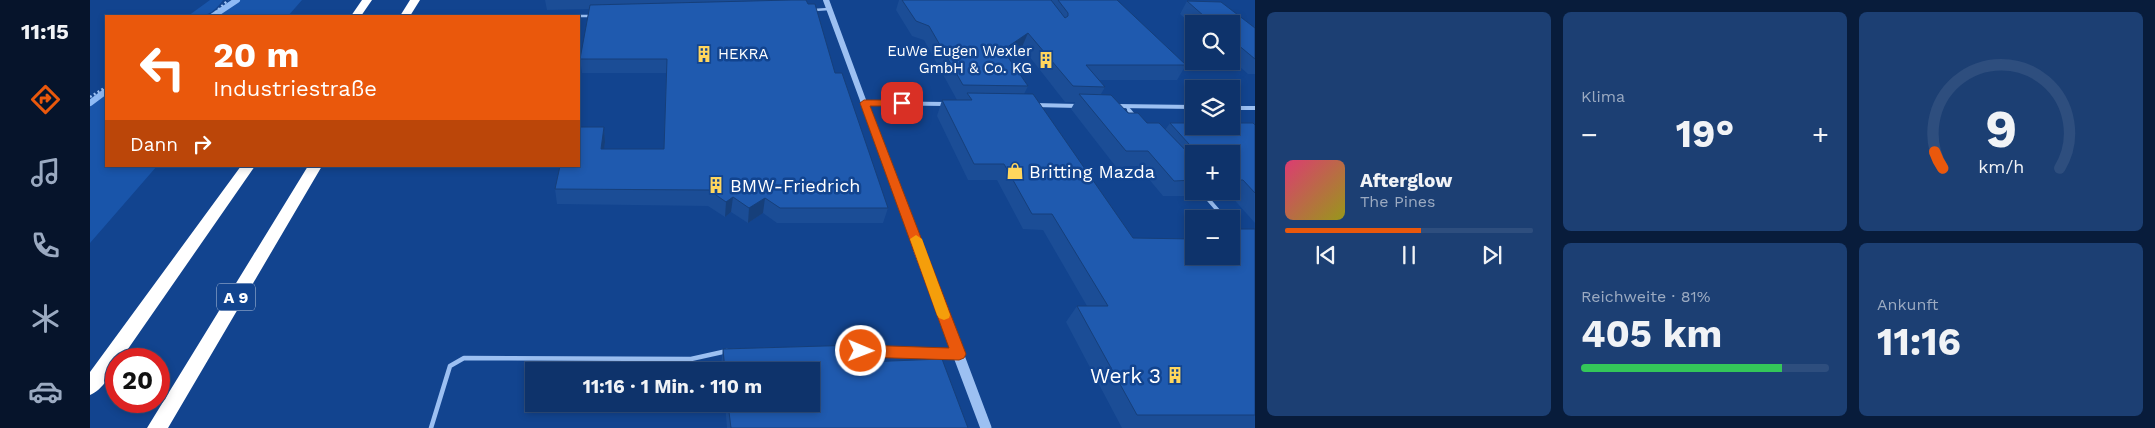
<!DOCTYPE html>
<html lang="de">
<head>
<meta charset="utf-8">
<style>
  body { margin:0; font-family:"Work Sans",sans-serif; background:#1c3f73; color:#f1f3f6; height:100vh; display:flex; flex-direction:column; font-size:19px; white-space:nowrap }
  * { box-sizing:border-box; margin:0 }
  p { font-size:16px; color:#9baac1 }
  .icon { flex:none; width:28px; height:28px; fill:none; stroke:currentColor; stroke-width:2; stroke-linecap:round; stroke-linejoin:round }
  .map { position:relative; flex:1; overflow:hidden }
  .details { display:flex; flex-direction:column; gap:12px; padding:12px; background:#081c3b; width:900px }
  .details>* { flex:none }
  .hud { position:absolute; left:15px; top:15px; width:475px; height:152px; border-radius:0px; box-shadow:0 2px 8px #0003,0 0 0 1px #2e4e7e; background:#ea580c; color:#fff; overflow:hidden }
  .controls { position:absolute; left:1095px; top:15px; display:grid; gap:10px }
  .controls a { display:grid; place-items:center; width:55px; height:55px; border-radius:0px; background:#0e336b; box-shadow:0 2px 8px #0003,0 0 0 1px #2e4e7e; font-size:25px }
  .speed { position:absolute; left:15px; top:348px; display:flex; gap:10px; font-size:25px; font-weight:700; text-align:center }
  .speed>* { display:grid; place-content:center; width:65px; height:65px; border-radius:50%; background:#0e336b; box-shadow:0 2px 8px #0003,0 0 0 1px #2e4e7e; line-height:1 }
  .speed .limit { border:8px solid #d22; background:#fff; color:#111 }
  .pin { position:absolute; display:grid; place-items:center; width:42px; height:42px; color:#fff; margin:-21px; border-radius:10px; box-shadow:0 2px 8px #0006 }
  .me { position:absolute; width:55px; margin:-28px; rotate:91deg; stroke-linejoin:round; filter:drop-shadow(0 0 4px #0008) }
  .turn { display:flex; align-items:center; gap:18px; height:105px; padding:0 25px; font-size:22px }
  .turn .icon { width:65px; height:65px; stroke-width:2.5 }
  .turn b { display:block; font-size:35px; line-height:42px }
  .then { display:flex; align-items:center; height:48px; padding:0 25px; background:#0003; gap:10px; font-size:19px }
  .big { font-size:38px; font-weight:700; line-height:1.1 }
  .details .card { flex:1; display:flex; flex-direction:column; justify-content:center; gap:8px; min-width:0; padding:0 18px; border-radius:8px; background:#1c3f73 }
  .details .dial { align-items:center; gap:0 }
  .dial svg { height:130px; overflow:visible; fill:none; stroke:#2e4e7e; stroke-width:7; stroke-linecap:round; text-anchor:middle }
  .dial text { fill:#f1f3f6; stroke:none }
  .song { display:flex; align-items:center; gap:15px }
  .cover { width:60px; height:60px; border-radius:8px; background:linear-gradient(135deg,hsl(340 70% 55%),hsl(60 70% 35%)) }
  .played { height:5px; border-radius:2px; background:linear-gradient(90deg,#ea580c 55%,#2e4e7e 55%) }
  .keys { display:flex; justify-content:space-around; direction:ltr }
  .heat { display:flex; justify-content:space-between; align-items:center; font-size:28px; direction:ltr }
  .charge { height:8px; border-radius:4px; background:linear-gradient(90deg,#34c759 81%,#2e4e7e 0) }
  .details .tiles { flex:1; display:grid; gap:12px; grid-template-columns:repeat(3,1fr) }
  .card:first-child { grid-row:span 2 }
  .trip { position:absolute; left:435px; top:362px; width:295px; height:50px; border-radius:0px; background:#0e336b; box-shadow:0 2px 8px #0003,0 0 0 1px #2e4e7e; font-weight:700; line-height:50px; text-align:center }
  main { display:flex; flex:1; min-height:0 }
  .dock { display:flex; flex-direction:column; width:90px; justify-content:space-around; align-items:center; background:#06142b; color:#9baac1 }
  .dock .icon { width:35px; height:35px }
  .dock .on { color:#ea580c }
  .dock b { font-size:22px; color:#f1f3f6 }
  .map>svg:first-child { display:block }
  .green { fill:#1955aa }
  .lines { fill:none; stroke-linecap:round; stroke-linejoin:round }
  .stream { stroke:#8ebaf5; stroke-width:6 }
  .path { stroke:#9cc0f2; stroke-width:2.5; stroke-dasharray:2 2.5; stroke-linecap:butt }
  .service-far2 { stroke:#9cc0f2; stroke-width:2.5 }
  .service-far1 { stroke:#9cc0f2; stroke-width:4 }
  .service { stroke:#9cc0f2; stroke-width:4.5 }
  .minor { stroke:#9cc0f2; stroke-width:4 }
  .tertiary-far2 { stroke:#9cc0f2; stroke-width:6 }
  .tertiary-far1 { stroke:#9cc0f2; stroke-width:8 }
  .tertiary { stroke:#9cc0f2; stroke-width:11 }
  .motorway { fill:#fff; fill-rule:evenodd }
  .wall { fill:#1b4d96 }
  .shaded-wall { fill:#163f7a }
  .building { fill:#1f5aaf; stroke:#163f7a }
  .route { fill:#ea580c; stroke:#983908 }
  .slow { fill:#f59e0b }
  .labels { text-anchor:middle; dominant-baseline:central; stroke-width:5; stroke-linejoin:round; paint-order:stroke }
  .far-poi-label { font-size:15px; fill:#fff; stroke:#12448f; text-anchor:end }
  .shield { fill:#12448f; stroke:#b8c7dd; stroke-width:1 }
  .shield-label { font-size:16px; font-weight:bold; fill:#fff }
  .poi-label { font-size:18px; fill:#fff; stroke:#12448f; text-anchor:start }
  .near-poi-label { font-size:21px; fill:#fff; stroke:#12448f; text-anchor:end }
</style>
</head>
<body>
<main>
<nav class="dock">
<b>11:15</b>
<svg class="icon on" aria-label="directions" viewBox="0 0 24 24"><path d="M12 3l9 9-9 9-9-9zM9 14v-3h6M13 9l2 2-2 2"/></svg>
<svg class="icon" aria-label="music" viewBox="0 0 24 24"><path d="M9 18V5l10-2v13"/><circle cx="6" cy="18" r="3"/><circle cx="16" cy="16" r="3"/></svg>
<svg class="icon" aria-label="phone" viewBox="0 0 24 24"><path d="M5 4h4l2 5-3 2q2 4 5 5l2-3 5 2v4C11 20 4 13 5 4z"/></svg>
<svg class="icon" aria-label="climate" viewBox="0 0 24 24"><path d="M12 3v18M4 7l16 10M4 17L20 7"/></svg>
<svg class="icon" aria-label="car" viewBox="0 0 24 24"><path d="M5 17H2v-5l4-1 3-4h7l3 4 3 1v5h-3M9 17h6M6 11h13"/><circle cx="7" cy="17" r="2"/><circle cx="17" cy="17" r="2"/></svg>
</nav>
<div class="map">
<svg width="1165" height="428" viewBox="0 0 1165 428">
  <rect width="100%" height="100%" fill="#12448f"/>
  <!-- green -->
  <path class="green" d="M 120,0 L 133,0 C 122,15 116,16 98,16 Z
    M 143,0 L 212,0 L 198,16 L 125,16 Z
    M 16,93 L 16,166 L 67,166 L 0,243 L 0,105 Z"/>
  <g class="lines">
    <!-- stream -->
    <path class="stream" d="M 123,16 L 147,0
      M 0,103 L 16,91"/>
    <!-- path -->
    <path class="path" d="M 122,16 L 138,0
      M 0,97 L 16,87"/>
    <!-- service-far2 -->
    <path class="service-far2" d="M 724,10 L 739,9
      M 489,16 L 502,16
      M 1036,106 L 1040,111"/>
    <!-- service-far1 -->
    <path class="service-far1" d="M 1039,110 L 1044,116
      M 1111,191 L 1131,214"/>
    <!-- service -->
    <path class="service" d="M 767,351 L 867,354
      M 341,428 L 360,366 L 374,358 L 601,359 L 637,351"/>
    <!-- minor -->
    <path class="minor" d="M 774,103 L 856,104
      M 944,105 L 988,106
      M 1027,106 L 1104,107
      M 1141,108 L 1165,108"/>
    <!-- tertiary-far2 -->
    <path class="tertiary-far2" d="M 736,0 L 777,111"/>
    <!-- tertiary-far1 -->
    <path class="tertiary-far1" d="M 777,110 L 830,251"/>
    <!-- tertiary -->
    <path class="tertiary" d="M 829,250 L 896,428"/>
    <!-- motorway -->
    <path class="motorway" d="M 272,0 L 282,0 L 271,16 L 261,16 Z
      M 320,0 L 330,0 L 320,16 L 310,16 Z
      M 151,166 L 165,166 L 31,359 L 26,359 C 26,371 11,391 0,395 L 0,372 Z
      M 218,166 L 232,166 L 78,428 L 57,428 Z"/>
  </g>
  <!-- wall -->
  <path class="wall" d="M 455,0 L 716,0 L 798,208 L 793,223 L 687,223 L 673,213 L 658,223 L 641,212 L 635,217 L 618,206 L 467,204 L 465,189 L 514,127 L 515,142 L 514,149 L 574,149 L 576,73 L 492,73 L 490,59 L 499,9 L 457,10 Z
    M 809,0 L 1027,0 L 1096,65 L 1087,80 L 1009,80 L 1015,87 L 1011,94 L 1038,113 L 1057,123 L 1075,130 L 1080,123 L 1165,125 L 1165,223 L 1140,195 L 1120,196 L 1115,191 L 1141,191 L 1141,154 L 1104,154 L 1104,191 L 1113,191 L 1110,196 L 1073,196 L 1048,166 L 1026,167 L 981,109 L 985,102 L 975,102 L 932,47 L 918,57 L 938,86 L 934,94 L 1043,238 L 1104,256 L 1165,229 L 1165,428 L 1032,428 L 976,322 L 987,306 L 997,306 L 953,230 L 933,229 L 907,180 L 878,180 L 847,116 L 852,100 L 867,100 L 834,40 L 822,36 L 806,10 Z
    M 1097,1 L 1165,28 L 1165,74 L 1158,74 L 1141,59 L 1141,24 L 1104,24 L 1104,26 L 1090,14 Z
    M 633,349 L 775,362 L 878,428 L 637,428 L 635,404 L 721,404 L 721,371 L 632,371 L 631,365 Z"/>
  <!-- shaded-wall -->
  <path class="shaded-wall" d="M 938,33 L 932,47 L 907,65 L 913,50 Z
    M 514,127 L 515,142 L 512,164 L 511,149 Z
    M 643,197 L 641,212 L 635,217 L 636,202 Z
    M 675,198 L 673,213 L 658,223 L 659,208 Z"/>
  <!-- building -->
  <path class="building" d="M 701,0 L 716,0 L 718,4 L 725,4 L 745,73 L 752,73 L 798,208 L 690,208 L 675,198 L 659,208 L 643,197 L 636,202 L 619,190 L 465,189 L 470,166 L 489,166 L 489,127 L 514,127 L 511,149 L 574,149 L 577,59 L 490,59 L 500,5 Z
    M 812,0 L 961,0 L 975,18 L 978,16 L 978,13 L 968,0 L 1027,0 L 1096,65 L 996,65 L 1015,87 L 983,86 L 938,33 L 913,50 L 938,86 L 873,85 L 839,26 L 826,21 Z
    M 1097,1 L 1131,2 L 1165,28 L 1165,59 L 1141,39 L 1141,24 L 1123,24 Z
    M 877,93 L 943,94 L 1043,238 L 1104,239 L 1104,256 L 1141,256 L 1141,229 L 1165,229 L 1165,415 L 1047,415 L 987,306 L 1018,306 L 962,214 L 942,214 L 914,164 L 884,164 L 852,100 L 882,100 Z
    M 989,94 L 1021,95 L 1038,113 L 1048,113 L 1057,123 L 1069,123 L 1104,159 L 1104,180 L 1084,181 L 1058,151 L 1036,151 Z
    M 1080,123 L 1104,123 L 1104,126 L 1141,126 L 1141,123 L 1163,123 L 1165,125 L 1165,193 L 1153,180 L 1141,180 L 1141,154 L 1108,154 Z
    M 769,345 L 775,362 L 852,359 L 878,428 L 641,428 L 638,404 L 721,404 L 721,371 L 635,371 L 633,349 Z"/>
  <!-- route -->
  <path class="route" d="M 774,100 L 812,100 L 816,103 L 812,106 L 780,106 L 876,354 L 874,358 L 869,360 L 771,357 L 766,356 L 764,351 L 766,347 L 771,345 L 859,348 L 770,103 Z"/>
  <!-- slow -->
  <path class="slow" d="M 826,235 L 832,239 L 860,315 L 859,318 L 854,320 L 849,318 L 847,315 L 820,239 Z"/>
  <!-- icons -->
  <defs>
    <g id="building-bare" transform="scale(1.35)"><path d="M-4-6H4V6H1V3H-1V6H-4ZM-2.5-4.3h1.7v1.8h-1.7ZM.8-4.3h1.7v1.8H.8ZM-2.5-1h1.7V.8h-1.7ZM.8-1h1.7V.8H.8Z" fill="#ffd65d" stroke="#12448f" stroke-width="2.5" paint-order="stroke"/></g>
    <g id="shop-bare" transform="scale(1.35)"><path d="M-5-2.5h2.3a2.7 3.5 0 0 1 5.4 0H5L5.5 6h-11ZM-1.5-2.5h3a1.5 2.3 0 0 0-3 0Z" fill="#ffd65d" stroke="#12448f" stroke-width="2.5" paint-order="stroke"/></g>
  </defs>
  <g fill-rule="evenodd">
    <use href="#building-bare" x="614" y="54"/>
    <use href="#building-bare" x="956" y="60"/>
    <use href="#shop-bare" x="925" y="171"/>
    <use href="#building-bare" x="626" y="185"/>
    <use href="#building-bare" x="1085" y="375"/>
  </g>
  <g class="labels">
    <!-- far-poi labels -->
    <g class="far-poi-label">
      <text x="942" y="51">EuWe Eugen Wexler<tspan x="942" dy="17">GmbH &amp; Co. KG</tspan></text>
      <text x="628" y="54" text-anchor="start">HEKRA</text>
    </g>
    <!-- shield labels -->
    <rect class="shield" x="127" y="283.5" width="38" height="27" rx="4"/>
    <g class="shield-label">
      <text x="146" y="297">A 9</text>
    </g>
    <!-- poi labels -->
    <g class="poi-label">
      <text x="939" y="171">Britting Mazda</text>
      <text x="640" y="185">BMW-Friedrich</text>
    </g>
    <!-- near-poi labels -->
    <g class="near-poi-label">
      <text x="1071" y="375">Werk 3</text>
    </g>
  </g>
</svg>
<div class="controls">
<a><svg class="icon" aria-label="search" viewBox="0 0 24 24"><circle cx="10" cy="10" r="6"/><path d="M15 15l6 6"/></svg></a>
<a><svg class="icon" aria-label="layers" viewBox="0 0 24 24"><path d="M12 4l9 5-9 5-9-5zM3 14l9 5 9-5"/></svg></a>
<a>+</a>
<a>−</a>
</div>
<div class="speed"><div class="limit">20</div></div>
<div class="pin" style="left:812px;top:103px;background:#d93025"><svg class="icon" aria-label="arrive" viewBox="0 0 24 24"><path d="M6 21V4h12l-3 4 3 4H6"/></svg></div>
<svg class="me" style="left:771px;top:351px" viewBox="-20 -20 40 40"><circle r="17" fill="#ea580c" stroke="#fff" stroke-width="3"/><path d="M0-11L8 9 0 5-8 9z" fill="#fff"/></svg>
<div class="trip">11:16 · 1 Min. · 110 m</div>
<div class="hud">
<div class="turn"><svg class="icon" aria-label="left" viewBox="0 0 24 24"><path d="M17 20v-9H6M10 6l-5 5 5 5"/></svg><div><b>20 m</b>Industriestraße</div></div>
<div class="then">Dann<svg class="icon" aria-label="right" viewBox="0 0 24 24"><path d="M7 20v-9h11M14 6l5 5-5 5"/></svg></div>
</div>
</div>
<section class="details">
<div class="tiles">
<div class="card">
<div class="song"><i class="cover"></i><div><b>Afterglow</b><p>The Pines</p></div></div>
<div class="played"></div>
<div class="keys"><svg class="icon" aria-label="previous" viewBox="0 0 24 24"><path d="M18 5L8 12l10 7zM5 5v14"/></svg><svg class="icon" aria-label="pause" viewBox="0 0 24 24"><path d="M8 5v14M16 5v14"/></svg><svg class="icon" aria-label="next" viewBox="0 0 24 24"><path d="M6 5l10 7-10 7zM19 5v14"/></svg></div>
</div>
<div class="card"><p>Klima</p>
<div class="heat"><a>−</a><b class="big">19°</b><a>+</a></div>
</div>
<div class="card dial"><svg viewBox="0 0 100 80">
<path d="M14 69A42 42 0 1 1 86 69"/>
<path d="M14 69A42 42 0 0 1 9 59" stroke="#ea580c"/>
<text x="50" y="56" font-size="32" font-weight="700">9</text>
<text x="50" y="72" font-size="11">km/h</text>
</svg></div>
<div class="card"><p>Reichweite · 81%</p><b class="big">405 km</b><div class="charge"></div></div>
<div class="card"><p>Ankunft</p><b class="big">11:16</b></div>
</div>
</section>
</main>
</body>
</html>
